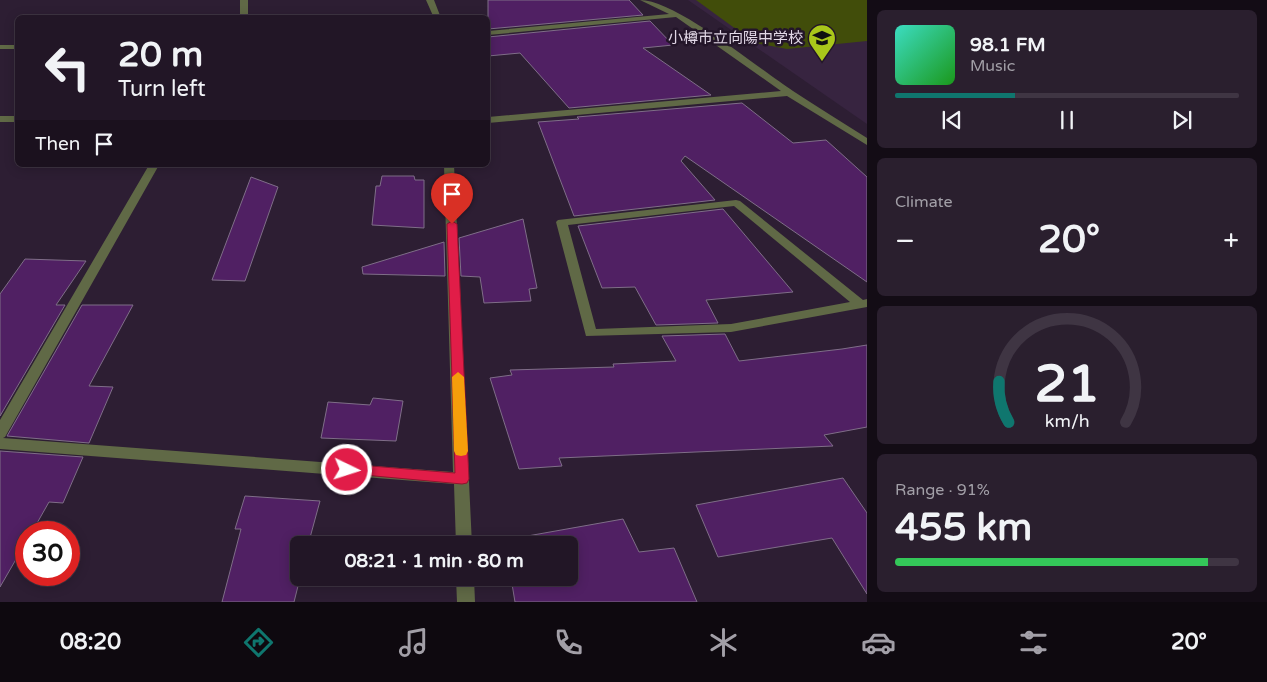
<!DOCTYPE html>
<html lang="en">
<head>
<meta charset="utf-8">
<style>
  body { margin:0; font-family:"Varela Round","Noto Sans JP",sans-serif; background:#2a1f2e; color:#f1f3f6; height:100vh; display:flex; flex-direction:column; font-size:19px; white-space:nowrap }
  * { box-sizing:border-box; margin:0 }
  p { font-size:16px; color:#a29fa7 }
  .icon { flex:none; width:28px; height:28px; fill:none; stroke:currentColor; stroke-width:2; stroke-linecap:round; stroke-linejoin:round }
  .map { position:relative; flex:1; overflow:hidden }
  .details { display:flex; flex-direction:column; gap:10px; padding:10px; background:#130c15; width:400px }
  .details>* { flex:none }
  .guide { position:absolute; left:15px; top:15px; width:475px; height:152px; border-radius:8px; box-shadow:0 2px 12px #0003,0 0 0 1px #3f3543; background:#221626; color:#f1f3f6; overflow:hidden }
  .speed { position:absolute; left:15px; top:521px; display:flex; gap:10px; font-size:25px; font-weight:700; text-align:center }
  .speed>* { display:grid; place-content:center; width:65px; height:65px; border-radius:50%; background:#221626; box-shadow:0 2px 12px #0003,0 0 0 1px #3f3543; line-height:1 }
  .speed .limit { border:8px solid #d22; background:#fff; color:#111 }
  .pin { position:absolute; display:grid; place-items:center; width:42px; height:42px; color:#fff; margin:-51px -21px; border-radius:50% 50% 50% 0; rotate:-45deg; box-shadow:0 0 5px #0007 }
  .pin .icon { rotate:45deg }
  .me { position:absolute; width:55px; margin:-28px; rotate:94deg; stroke-linejoin:round; filter:drop-shadow(0 0 4px #0008) }
  .turn { display:flex; align-items:center; gap:18px; height:105px; padding:0 20px; font-size:22px }
  .turn .icon { width:65px; height:65px; stroke-width:2.5 }
  .turn b { display:block; font-size:35px; line-height:42px }
  .then { display:flex; align-items:center; height:48px; padding:0 20px; background:#0003; gap:10px; font-size:19px }
  .big { font-size:38px; font-weight:700; line-height:1.1 }
  .details .tile { flex:1; display:flex; flex-direction:column; justify-content:center; gap:8px; min-width:0; padding:0 18px; border-radius:8px; background:#2a1f2e }
  .details .dial { align-items:center; gap:0 }
  .dial svg { height:130px; overflow:visible; fill:none; stroke:#3f3543; stroke-width:7; stroke-linecap:round; text-anchor:middle }
  .dial text { fill:#f1f3f6; stroke:none }
  .song { display:flex; align-items:center; gap:15px }
  .cover { width:60px; height:60px; border-radius:8px; background:linear-gradient(135deg,hsl(170 70% 55%),hsl(120 70% 35%)) }
  .played { height:5px; border-radius:2px; background:linear-gradient(90deg,#0f766e 35%,#3f3543 35%) }
  .keys { display:flex; justify-content:space-around; direction:ltr }
  .heat { display:flex; justify-content:space-between; align-items:center; font-size:28px; direction:ltr }
  .charge { height:8px; border-radius:4px; background:linear-gradient(90deg,#34c759 91%,#3f3543 0) }
  .trip { position:absolute; left:290px; top:536px; width:288px; height:50px; border-radius:8px; background:#221626; box-shadow:0 2px 12px #0003,0 0 0 1px #3f3543; font-weight:700; line-height:50px; text-align:center }
  .menu { display:flex; height:80px; justify-content:space-around; align-items:center; background:#0e090f; color:#a29fa7 }
  .menu .icon { width:35px; height:35px }
  .menu .selected { color:#0f766e }
  .menu b { font-size:22px; color:#f1f3f6 }
  main { display:flex; flex:1; min-height:0 }
  .map>svg:first-child { display:block }
  .built { fill:#372440 }
  .green { fill:#414d0a }
  .building { fill:#502063; stroke:#7f6e88 }
  .lines { fill:none; stroke-linecap:round; stroke-linejoin:round }
  .minor { fill:#606946; fill-rule:evenodd }
  .route { fill:#e11d48; stroke:#92132f }
  .slow { fill:#f59e0b }
  .labels { text-anchor:middle; dominant-baseline:central; stroke-width:5; stroke-linejoin:round; paint-order:stroke }
  .far-poi-label { font-size:15px; fill:#e1d7e6; stroke:#231529; text-anchor:end }
</style>
</head>
<body>
<main>
<div class="map">
<svg width="867" height="602" viewBox="0 0 867 602">
  <rect width="100%" height="100%" fill="#2d1e33"/>
  <!-- built -->
  <path class="built" d="M 688,0 L 867,0 L 867,124 Z"/>
  <!-- green -->
  <path class="green" d="M 696,0 L 867,0 L 867,41 L 787,49 L 755,43 Z"/>
  <!-- building -->
  <path class="building" d="M 488,0 L 629,0 L 643,15 L 488,29 Z
    M 650,21 L 673,45 L 643,48 L 711,95 L 569,108 L 520,53 L 488,56 L 488,37 Z
    M 742,103 L 793,143 L 826,140 L 867,177 L 867,282 L 685,156 L 681,161 L 715,200 L 574,216 L 538,122 L 579,119 L 577,117 Z
    M 382,176 L 414,176 L 415,180 L 424,180 L 424,228 L 372,225 L 376,186 L 380,186 Z
    M 251,177 L 278,187 L 245,281 L 212,280 Z
    M 723,209 L 793,292 L 706,300 L 718,323 L 656,325 L 635,287 L 602,288 L 578,226 Z
    M 523,219 L 537,288 L 529,289 L 531,301 L 484,303 L 480,277 L 461,276 L 459,238 Z
    M 444,242 L 445,276 L 363,274 L 362,267 Z
    M 25,259 L 86,261 L 56,305 L 65,305 L 0,416 L 0,294 Z
    M 82,305 L 133,305 L 89,386 L 113,387 L 89,443 L 7,436 Z
    M 725,334 L 739,361 L 842,349 L 867,345 L 867,427 L 824,435 L 833,446 L 559,458 L 562,466 L 519,469 L 490,378 L 512,375 L 510,370 L 614,367 L 613,364 L 676,361 L 662,336 Z
    M 373,398 L 403,401 L 396,441 L 321,438 L 328,402 L 370,405 Z
    M 0,451 L 83,457 L 63,503 L 49,502 L 32,532 L 26,532 L 26,542 L 0,587 Z
    M 843,478 L 867,513 L 867,594 L 832,538 L 718,557 L 696,505 Z
    M 245,496 L 320,501 L 308,545 L 299,545 L 300,578 L 294,602 L 222,602 L 241,529 L 235,529 Z
    M 623,519 L 639,552 L 674,548 L 697,602 L 515,602 L 511,578 L 569,578 L 569,545 L 506,545 L 505,540 Z"/>
  <g class="lines">
    <!-- minor -->
    <path class="minor" d="M 240,0 L 248,0 L 248,18 L 240,18 Z
      M 426,0 L 434,0 L 441,18 L 434,18 Z
      M 640,0 C 676,0 759,69 793,91 C 817,107 842,122 867,138 L 867,145 L 787,96 L 488,123 L 488,117 L 781,91 L 676,17 L 488,35 L 488,31 L 669,14 Z
      M 0,45 L 18,45 L 18,49 L 0,49 Z
      M 0,116 L 18,116 L 18,122 L 0,122 Z
      M 149,165 L 159,165 L 5,437 L 3,438 L 453,472 L 444,165 L 454,165 L 472,545 L 456,545 L 454,484 L 0,449 L 0,420 Z
      M 736,200 L 740,201 L 863,300 L 867,299 L 867,307 L 731,332 L 586,336 L 556,222 L 558,220 ZM 734,206 L 850,302 L 731,324 L 596,329 L 568,225 Z
      M 456,578 L 474,578 L 475,602 L 457,602 Z"/>
  </g>
  <!-- route -->
  <path class="route" d="M 452,221 L 457,224 L 469,479 L 467,483 L 462,484 L 342,473 L 340,470 L 342,466 L 347,464 L 455,473 L 447,224 Z"/>
  <!-- slow -->
  <path class="slow" d="M 458,372 L 464,377 L 468,451 L 466,455 L 461,456 L 456,455 L 454,451 L 452,377 Z"/>
  <!-- icons -->
  <defs>
    <g id="school-pin" transform="scale(1.4375)"><path d="M0 17L-7.5 6A9.5 9.5 0 1 1 7.5 6Z" fill="#a9c71a" stroke="#231529"/><path d="M0-5L7-2L0 1L-7-2ZM-4 1L0 2.5L4 1V4Q0 6-4 4Z" fill="#111"/></g>
  </defs>
  <g fill-rule="evenodd">
    <use href="#school-pin" x="822" y="38"/>
  </g>
  <g class="labels">
    <!-- far-poi labels -->
    <g class="far-poi-label">
      <text x="803" y="38">小樽市立向陽中学校</text>
    </g>
  </g>
</svg>
<div class="speed"><div class="limit">30</div></div>
<div class="pin" style="left:452px;top:224px;background:#d93025"><svg class="icon" aria-label="arrive" viewBox="0 0 24 24"><path d="M6 21V4h12l-3 4 3 4H6"/></svg></div>
<svg class="me" style="left:347px;top:470px" viewBox="-20 -20 40 40"><circle r="17" fill="#e11d48" stroke="#fff" stroke-width="3"/><path d="M0-11L8 9 0 5-8 9z" fill="#fff"/></svg>
<div class="trip">08:21 · 1 min · 80 m</div>
<div class="guide">
<div class="turn"><svg class="icon" aria-label="left" viewBox="0 0 24 24"><path d="M17 20v-9H6M10 6l-5 5 5 5"/></svg><div><b>20 m</b>Turn left</div></div>
<div class="then">Then<svg class="icon" aria-label="arrive" viewBox="0 0 24 24"><path d="M6 21V4h12l-3 4 3 4H6"/></svg></div>
</div>
</div>
<section class="details">
<div class="tile">
<div class="song"><i class="cover"></i><div><b>98.1 FM</b><p>Music</p></div></div>
<div class="played"></div>
<div class="keys"><svg class="icon" aria-label="previous" viewBox="0 0 24 24"><path d="M18 5L8 12l10 7zM5 5v14"/></svg><svg class="icon" aria-label="pause" viewBox="0 0 24 24"><path d="M8 5v14M16 5v14"/></svg><svg class="icon" aria-label="next" viewBox="0 0 24 24"><path d="M6 5l10 7-10 7zM19 5v14"/></svg></div>
</div>
<div class="tile"><p>Climate</p>
<div class="heat"><a>−</a><b class="big">20°</b><a>+</a></div>
</div>
<div class="tile dial"><svg viewBox="0 0 100 80">
<path d="M14 69A42 42 0 1 1 86 69"/>
<path d="M14 69A42 42 0 0 1 8 44" stroke="#0f766e"/>
<text x="50" y="56" font-size="32" font-weight="700">21</text>
<text x="50" y="72" font-size="11">km/h</text>
</svg></div>
<div class="tile"><p>Range · 91%</p><b class="big">455 km</b><div class="charge"></div></div>
</section>
</main>
<nav class="menu">
<b>08:20</b>
<svg class="icon selected" aria-label="directions" viewBox="0 0 24 24"><path d="M12 3l9 9-9 9-9-9zM9 14v-3h6M13 9l2 2-2 2"/></svg>
<svg class="icon" aria-label="music" viewBox="0 0 24 24"><path d="M9 18V5l10-2v13"/><circle cx="6" cy="18" r="3"/><circle cx="16" cy="16" r="3"/></svg>
<svg class="icon" aria-label="phone" viewBox="0 0 24 24"><path d="M5 4h4l2 5-3 2q2 4 5 5l2-3 5 2v4C11 20 4 13 5 4z"/></svg>
<svg class="icon" aria-label="climate" viewBox="0 0 24 24"><path d="M12 3v18M4 7l16 10M4 17L20 7"/></svg>
<svg class="icon" aria-label="car" viewBox="0 0 24 24"><path d="M5 17H2v-5l4-1 3-4h7l3 4 3 1v5h-3M9 17h6M6 11h13"/><circle cx="7" cy="17" r="2"/><circle cx="17" cy="17" r="2"/></svg>
<svg class="icon" aria-label="filters" viewBox="0 0 24 24"><path d="M4 7h16M4 17h16"/><circle cx="9" cy="7" r="2"/><circle cx="15" cy="17" r="2"/></svg>
<b>20°</b>
</nav>
</body>
</html>
